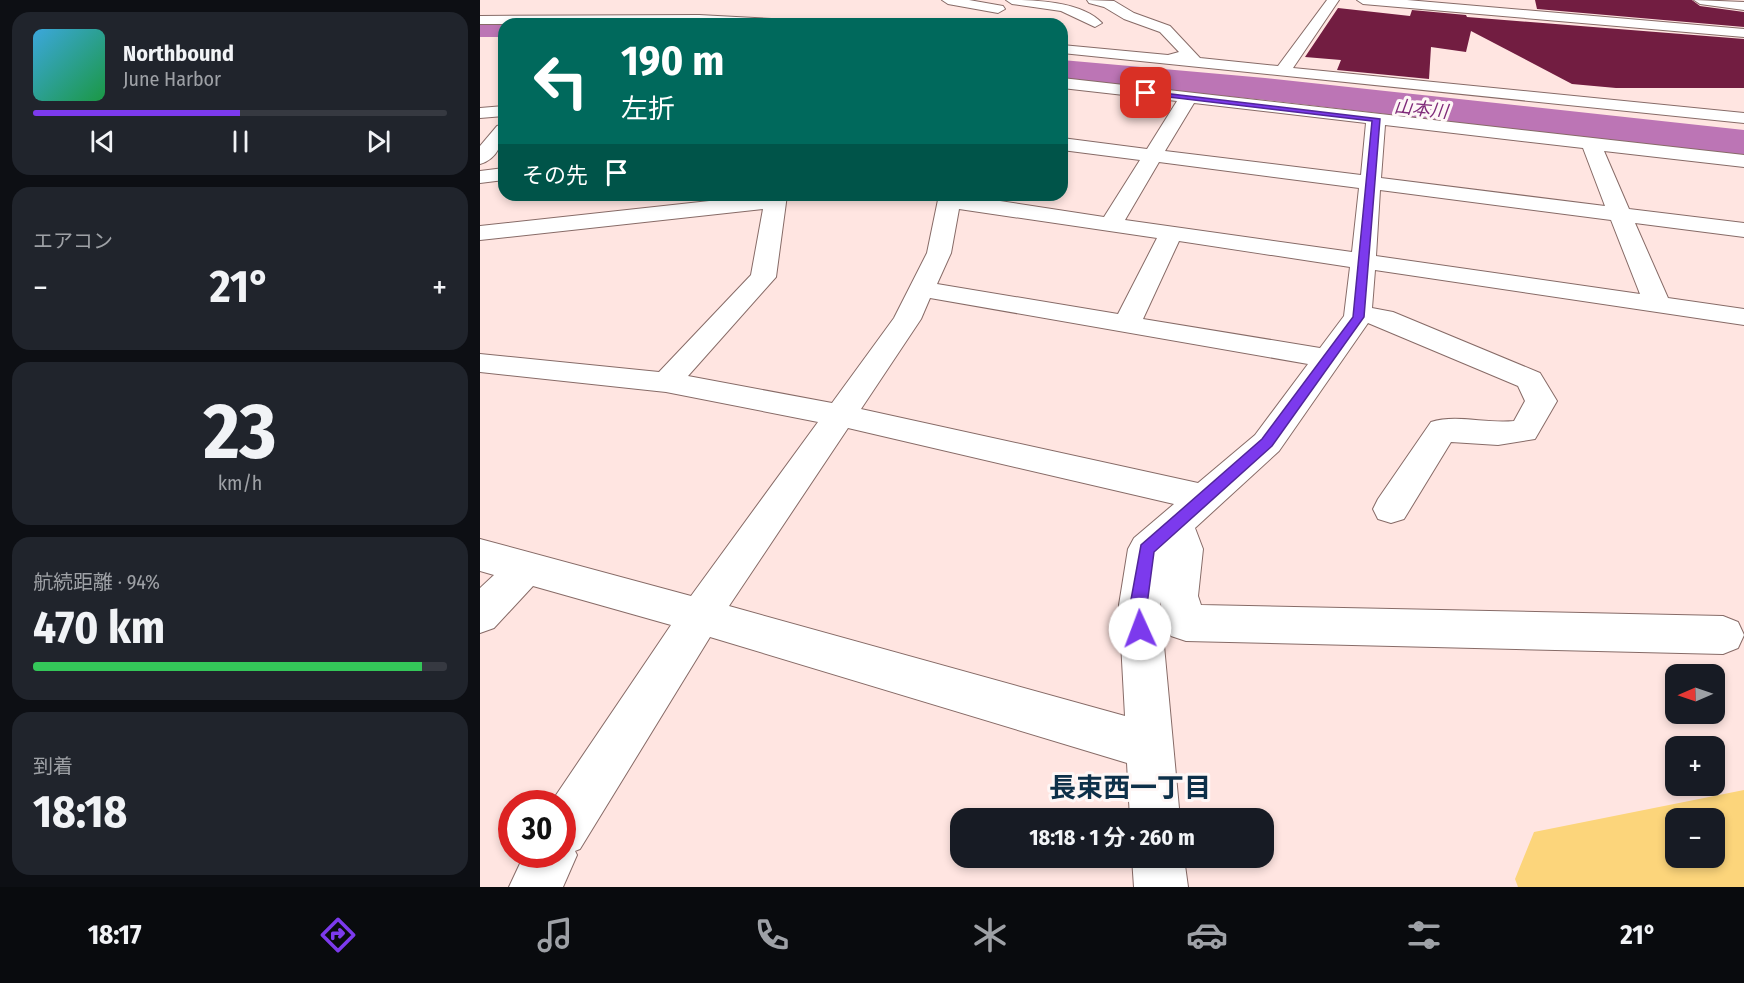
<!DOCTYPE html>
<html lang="ja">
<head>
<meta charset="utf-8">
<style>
  body { margin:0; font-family:"Fira Sans Condensed","Noto Sans JP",sans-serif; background:#20242c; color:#f1f3f6; height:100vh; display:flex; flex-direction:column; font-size:22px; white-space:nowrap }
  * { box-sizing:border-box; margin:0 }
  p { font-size:20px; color:#9ea1a6 }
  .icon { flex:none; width:33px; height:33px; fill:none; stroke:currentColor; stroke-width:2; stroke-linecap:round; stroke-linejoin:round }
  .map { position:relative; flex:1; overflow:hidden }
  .details { display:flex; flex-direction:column; gap:12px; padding:12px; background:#0d0f14; width:480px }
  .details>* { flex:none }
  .top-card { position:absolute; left:18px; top:18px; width:570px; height:183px; border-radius:18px; box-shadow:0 3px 9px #0003; background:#00695c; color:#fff; overflow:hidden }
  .needle { width:39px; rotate:268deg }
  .fabs { position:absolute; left:1185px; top:664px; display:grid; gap:12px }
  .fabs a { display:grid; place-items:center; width:60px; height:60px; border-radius:12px; background:#171b24; box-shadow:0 3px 9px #0003; font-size:30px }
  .speed { position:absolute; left:18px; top:790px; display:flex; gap:12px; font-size:30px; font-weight:700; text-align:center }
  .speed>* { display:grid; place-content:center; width:78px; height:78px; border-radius:50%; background:#171b24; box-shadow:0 3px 9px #0003; line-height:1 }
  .speed .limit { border:9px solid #d22; background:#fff; color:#111 }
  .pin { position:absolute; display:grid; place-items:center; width:51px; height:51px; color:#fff; margin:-26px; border-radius:12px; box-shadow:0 3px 9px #0006 }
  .me { position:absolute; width:66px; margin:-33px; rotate:358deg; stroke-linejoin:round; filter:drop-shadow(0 0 4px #0008) }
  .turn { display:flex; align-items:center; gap:21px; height:126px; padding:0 24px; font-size:27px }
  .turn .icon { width:78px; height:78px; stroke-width:2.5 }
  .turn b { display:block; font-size:42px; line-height:51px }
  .then { display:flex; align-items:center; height:57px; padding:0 24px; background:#0003; gap:12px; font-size:22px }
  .big { font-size:45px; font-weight:700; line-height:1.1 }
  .details .widget { flex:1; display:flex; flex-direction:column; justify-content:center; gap:9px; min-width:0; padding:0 21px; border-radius:18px; background:#20242c }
  .details .dial { align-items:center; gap:0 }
  .dial b { font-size:78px; line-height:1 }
  .song { display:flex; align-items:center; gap:18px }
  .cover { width:72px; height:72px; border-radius:9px; background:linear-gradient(135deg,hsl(200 70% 55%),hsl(140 70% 35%)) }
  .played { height:6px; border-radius:3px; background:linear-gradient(90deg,#7c3aed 50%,#363941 50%) }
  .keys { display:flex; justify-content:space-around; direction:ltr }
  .heat { display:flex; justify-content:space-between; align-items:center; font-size:33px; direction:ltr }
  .charge { height:9px; border-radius:4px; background:linear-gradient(90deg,#34c759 94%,#363941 0) }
  .trip { position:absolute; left:470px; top:808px; width:324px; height:60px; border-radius:18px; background:#171b24; box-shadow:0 3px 9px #0003; font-weight:700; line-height:60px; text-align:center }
  .menu { display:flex; height:96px; justify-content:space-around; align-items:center; background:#090b0e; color:#9ea1a6 }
  .menu .icon { width:42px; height:42px }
  .menu .selected { color:#7c3aed }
  .menu b { font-size:27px; color:#f1f3f6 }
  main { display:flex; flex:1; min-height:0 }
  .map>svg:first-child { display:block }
  .green { fill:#fcd57b; fill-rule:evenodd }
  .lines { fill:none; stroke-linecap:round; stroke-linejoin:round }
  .river { fill:#bc75b5; fill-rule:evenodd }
  .building { fill:#721d41 }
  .minor-casing { stroke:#876b67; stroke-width:2 }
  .minor { fill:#fff; fill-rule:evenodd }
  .route { fill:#7c3aed; stroke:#51269a; stroke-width:1.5 }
  .labels { text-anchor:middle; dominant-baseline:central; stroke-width:6; stroke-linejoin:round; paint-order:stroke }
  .far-water-label { font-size:18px; font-style:italic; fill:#7f2a79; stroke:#fef7f6 }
  .near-neighbourhood-label { font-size:27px; font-weight:bold; fill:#0d3049; stroke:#fef7f6 }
</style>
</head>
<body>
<main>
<section class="details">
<div class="widget">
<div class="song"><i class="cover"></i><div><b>Northbound</b><p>June Harbor</p></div></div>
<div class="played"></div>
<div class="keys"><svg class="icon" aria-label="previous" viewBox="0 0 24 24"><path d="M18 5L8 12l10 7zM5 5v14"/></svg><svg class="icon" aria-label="pause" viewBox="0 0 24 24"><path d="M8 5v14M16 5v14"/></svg><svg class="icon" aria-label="next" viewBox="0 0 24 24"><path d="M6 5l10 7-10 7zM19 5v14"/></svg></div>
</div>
<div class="widget"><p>エアコン</p>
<div class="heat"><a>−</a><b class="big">21°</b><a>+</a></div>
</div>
<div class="widget dial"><b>23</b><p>km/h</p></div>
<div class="widget"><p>航続距離 · 94%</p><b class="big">470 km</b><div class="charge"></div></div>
<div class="widget"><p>到着</p><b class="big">18:18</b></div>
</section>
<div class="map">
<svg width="1264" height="887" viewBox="0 0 1264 887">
  <rect width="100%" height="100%" fill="#ffe5e1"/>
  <!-- green -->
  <path class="green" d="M 1264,790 L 1264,887 L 1038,887 L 1035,879 L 1054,832 ZM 1196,819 L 1234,819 L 1234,858 L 1196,858 Z"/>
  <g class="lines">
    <!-- river -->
    <path class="river" d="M 0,19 L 24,19 L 36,24 L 24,24 L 24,37 L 0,37 Z
      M 582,60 L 785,78 L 1264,130 L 1264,156 L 785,100 L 582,80 Z"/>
  </g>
  <!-- building -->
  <path class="building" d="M 1055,0 L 1212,0 L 1220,6 L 1264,12 L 1264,27 L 1057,9 Z
    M 858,8 L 930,16 L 932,10 L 986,15 L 987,17 L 1264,39 L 1264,88 L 1136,88 L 1092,84 L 991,31 L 986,52 L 951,47 L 949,79 L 857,70 L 861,60 L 825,57 Z"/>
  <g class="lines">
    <!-- minor casing -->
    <g class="minor-casing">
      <path id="minor" d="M 462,0 L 489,0 L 523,6 L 525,9 L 518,13 L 468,4 Z
        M 526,0 C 554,0 601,1 622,23 L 615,27 L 581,11 L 532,4 Z
        M 607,0 L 634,1 L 654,13 L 690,26 L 720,58 L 798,66 L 847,0 L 859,0 L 813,68 L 1264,113 L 1264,123 L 582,53 L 582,45 L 688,55 L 699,52 L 680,32 L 644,19 L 624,7 L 609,3 Z
        M 877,0 L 927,0 L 1264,29 L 1264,37 L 883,4 Z
        M 1214,0 L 1264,2 L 1264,10 L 1220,4 Z
        M 219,15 L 310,20 L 317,24 L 0,24 L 0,16 Z
        M 582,78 L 1264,155 L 1264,167 L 1124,151 L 1149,209 L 1264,223 L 1264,237 L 1155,223 L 1188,298 L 1264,309 L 1264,325 L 895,270 L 892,308 L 913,312 L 1060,373 L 1077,401 L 1055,439 L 1018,445 L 971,442 L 924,519 L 911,523 L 898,519 L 893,509 L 898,499 L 951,422 C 977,414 1006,424 1034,421 L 1045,401 L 1038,386 L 888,323 L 799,451 L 715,528 L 723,549 L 718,596 L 721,605 L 1243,616 L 1258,622 L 1264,635 L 1258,648 L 1243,654 L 706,641 L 691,636 L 680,602 L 700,819 L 650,819 L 647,763 L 230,637 L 100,849 L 95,851 L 97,855 L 83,887 L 29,887 L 44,855 L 82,855 L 82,804 L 70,804 L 191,625 L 53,586 L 14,628 L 0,633 L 0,588 L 14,575 L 0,571 L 0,539 L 211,596 L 338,422 L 186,392 L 0,372 L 0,354 L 179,372 L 271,275 L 283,209 L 0,240 L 0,226 L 285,195 L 307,195 L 296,277 L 208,376 L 352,403 L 414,318 L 447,253 L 459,195 L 481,195 L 624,217 L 660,160 L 582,150 L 582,138 L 667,149 L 697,101 L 582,88 ZM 714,103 L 886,123 L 881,175 L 685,151 ZM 905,125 L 1103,148 L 1125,206 L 901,178 ZM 679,162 L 879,188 L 872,252 L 645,220 ZM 900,190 L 1131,220 L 1160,294 L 896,256 ZM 479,209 L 677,238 L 638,314 L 457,284 L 471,253 ZM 699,241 L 870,267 L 864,316 L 840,348 L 663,319 ZM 450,298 L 828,364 L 775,435 L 718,483 L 381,409 L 441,319 ZM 368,428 L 694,504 L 654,538 L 648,549 L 639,605 L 645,716 L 249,606 Z
        M 24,106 L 24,116 L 0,118 L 0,108 Z
        M 24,124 C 24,141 18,159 0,164 L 0,146 L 17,126 Z
        M 24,168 L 24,180 L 0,183 L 0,171 Z
        M 652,858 L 704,858 L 708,887 L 654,887 Z"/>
    </g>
    <!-- minor -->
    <use href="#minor" class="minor"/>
  </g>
  <!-- route -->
  <path class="route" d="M 666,91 L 900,119 L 884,317 L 792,446 L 674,552 L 667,605 L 669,629 L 666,634 L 660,636 L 654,634 L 650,605 L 661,545 L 782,439 L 873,317 L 892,121 L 663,94 Z"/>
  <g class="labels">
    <!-- far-water labels -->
    <g class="far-water-label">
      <text transform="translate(941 109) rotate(6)">山本川</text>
    </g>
    <!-- near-neighbourhood labels -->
    <g class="near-neighbourhood-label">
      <text x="650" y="788">長束西一丁目</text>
    </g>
  </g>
</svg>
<div class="fabs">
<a><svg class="needle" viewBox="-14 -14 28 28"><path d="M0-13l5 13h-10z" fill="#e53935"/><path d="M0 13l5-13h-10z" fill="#9ea1a6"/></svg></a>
<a>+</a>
<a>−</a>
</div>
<div class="speed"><div class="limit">30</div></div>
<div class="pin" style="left:666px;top:93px;background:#d93025"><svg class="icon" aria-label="arrive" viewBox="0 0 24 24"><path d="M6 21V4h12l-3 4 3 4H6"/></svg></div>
<svg class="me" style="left:660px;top:629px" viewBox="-20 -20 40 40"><circle r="19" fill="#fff"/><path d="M0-13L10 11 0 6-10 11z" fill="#7c3aed"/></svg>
<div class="trip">18:18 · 1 分 · 260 m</div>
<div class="top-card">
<div class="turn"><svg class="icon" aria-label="left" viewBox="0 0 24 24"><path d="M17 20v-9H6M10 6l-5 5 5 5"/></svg><div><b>190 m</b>左折</div></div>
<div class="then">その先<svg class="icon" aria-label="arrive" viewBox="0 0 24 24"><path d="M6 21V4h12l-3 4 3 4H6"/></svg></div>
</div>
</div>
</main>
<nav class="menu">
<b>18:17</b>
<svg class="icon selected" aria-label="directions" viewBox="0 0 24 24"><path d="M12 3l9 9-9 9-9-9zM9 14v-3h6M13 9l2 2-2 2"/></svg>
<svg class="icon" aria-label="music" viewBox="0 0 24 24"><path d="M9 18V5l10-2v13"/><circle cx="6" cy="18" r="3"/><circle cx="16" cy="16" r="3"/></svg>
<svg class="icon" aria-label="phone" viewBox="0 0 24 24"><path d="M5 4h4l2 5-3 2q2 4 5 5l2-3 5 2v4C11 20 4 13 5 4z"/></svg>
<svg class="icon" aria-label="climate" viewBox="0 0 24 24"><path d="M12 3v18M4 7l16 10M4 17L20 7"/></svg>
<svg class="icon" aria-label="car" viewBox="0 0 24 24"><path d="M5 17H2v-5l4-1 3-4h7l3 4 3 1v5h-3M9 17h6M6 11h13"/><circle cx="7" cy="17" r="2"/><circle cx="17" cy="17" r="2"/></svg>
<svg class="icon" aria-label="filters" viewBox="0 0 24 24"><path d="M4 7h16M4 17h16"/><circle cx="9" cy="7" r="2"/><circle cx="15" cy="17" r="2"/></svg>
<b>21°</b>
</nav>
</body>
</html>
